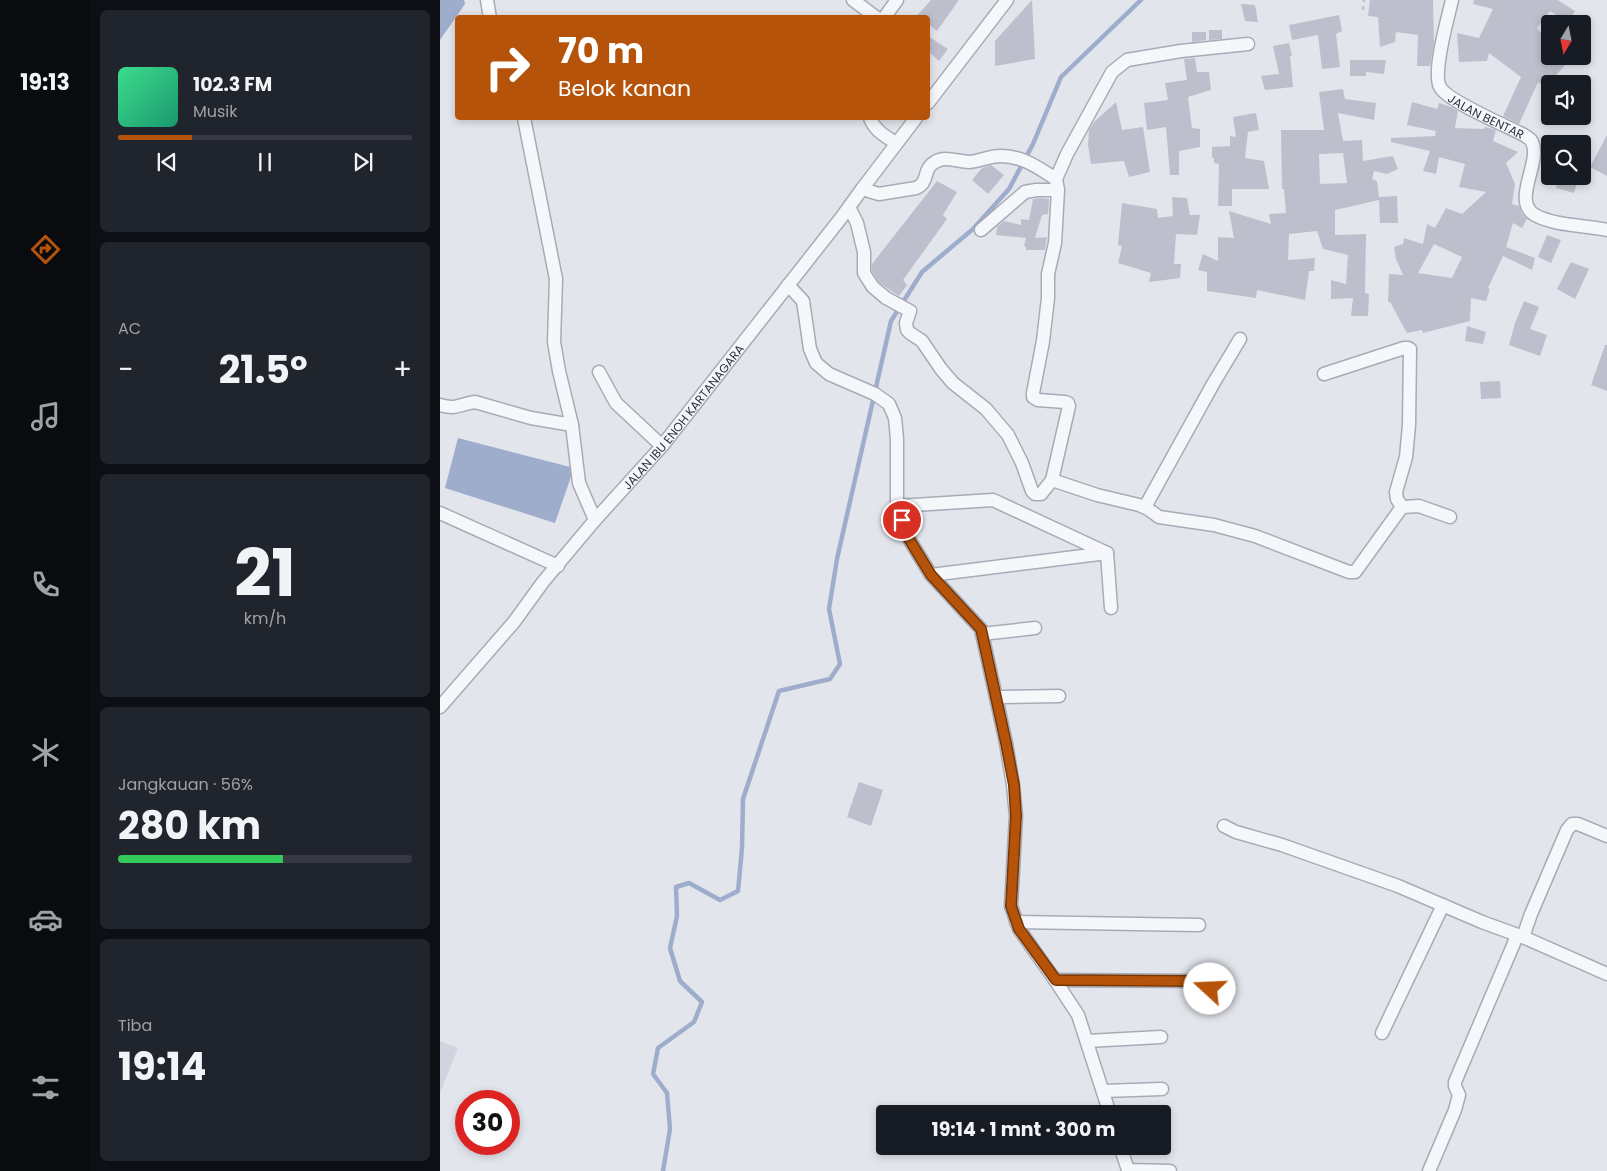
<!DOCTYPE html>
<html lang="id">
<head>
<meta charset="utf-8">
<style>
  body { margin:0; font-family:Poppins,sans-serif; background:#20242c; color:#f1f3f6; height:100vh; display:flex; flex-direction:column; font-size:19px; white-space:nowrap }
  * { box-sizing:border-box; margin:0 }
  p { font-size:16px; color:#9ea1a6 }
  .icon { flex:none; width:28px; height:28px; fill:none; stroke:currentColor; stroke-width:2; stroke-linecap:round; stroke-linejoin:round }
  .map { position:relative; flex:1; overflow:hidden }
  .drawer { display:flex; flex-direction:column; gap:10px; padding:10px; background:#0d0f14; width:350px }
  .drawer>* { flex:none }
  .guide { position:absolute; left:15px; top:15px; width:475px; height:105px; border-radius:5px; box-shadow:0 2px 8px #0003; background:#b45309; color:#fff; overflow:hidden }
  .needle { width:32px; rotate:190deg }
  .tools { position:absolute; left:1101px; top:15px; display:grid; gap:10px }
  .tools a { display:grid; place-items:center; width:50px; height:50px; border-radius:5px; background:#171b24; box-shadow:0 2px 8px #0003; font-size:25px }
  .speed { position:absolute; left:15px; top:1090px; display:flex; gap:10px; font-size:25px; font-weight:700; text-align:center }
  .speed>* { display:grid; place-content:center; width:65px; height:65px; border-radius:50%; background:#171b24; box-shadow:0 2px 8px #0003; line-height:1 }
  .speed .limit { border:8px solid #d22; background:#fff; color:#111 }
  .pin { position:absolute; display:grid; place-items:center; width:42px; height:42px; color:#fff; margin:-21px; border:2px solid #fff; border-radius:50%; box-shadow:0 1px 5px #0007 }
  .me { position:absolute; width:55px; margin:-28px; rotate:290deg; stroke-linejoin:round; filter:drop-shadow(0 0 4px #0008) }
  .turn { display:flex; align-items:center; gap:18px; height:105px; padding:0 20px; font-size:22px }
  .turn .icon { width:65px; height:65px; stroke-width:2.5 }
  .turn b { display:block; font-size:35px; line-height:42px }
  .big { font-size:38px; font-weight:700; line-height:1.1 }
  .drawer .card { flex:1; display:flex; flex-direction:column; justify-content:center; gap:8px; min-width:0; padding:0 18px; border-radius:8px; background:#20242c }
  .drawer .dial { align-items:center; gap:0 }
  .dial b { font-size:65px; line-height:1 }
  .song { display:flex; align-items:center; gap:15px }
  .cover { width:60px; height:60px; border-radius:8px; background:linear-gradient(135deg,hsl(150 70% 55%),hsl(160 70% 35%)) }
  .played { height:5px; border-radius:2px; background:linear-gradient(90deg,#b45309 25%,#363941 25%) }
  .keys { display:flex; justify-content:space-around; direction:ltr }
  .heat { display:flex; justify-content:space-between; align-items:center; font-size:28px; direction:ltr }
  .charge { height:8px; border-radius:4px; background:linear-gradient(90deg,#34c759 56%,#363941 0) }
  .trip { position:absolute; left:436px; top:1105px; width:295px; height:50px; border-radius:5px; background:#171b24; box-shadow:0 2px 8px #0003; font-weight:700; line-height:50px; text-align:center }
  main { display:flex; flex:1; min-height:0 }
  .tab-bar { display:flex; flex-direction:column; width:90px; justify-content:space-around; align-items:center; background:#090b0e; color:#9ea1a6 }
  .tab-bar .icon { width:35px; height:35px }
  .tab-bar .current { color:#b45309 }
  .tab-bar b { font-size:22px; color:#f1f3f6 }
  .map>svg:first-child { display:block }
  .built { fill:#d1d4de }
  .water { fill:#9eadcc }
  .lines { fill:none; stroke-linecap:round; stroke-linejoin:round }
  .stream { stroke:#9eadcc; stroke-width:4.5 }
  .building { fill:#bdc0cc; fill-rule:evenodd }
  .minor-casing { stroke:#a8abb6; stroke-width:15 }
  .path { stroke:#c1c3cb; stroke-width:2.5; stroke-dasharray:4 4; stroke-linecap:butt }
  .minor { stroke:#f6f7fa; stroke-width:12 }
  .route-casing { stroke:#753606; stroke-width:12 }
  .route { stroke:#b45309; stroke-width:9 }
  .labels { text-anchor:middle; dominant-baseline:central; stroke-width:5; stroke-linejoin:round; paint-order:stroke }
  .street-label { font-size:12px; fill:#2b3044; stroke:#f3f5f9 }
</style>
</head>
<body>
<main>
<nav class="tab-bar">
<b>19:13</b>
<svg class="icon current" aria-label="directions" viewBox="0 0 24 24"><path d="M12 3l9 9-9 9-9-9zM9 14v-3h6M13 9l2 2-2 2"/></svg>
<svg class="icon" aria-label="music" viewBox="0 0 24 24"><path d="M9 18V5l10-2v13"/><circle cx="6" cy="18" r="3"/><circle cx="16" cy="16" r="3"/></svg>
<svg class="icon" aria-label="phone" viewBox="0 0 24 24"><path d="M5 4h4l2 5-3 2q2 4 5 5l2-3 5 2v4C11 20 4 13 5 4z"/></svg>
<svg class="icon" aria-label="climate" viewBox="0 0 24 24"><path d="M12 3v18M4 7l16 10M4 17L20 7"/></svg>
<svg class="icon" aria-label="car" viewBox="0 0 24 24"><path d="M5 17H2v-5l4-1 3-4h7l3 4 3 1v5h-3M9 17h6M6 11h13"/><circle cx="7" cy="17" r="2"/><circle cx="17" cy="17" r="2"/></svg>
<svg class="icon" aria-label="filters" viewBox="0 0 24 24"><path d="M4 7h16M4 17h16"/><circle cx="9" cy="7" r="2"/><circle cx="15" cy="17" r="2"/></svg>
</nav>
<section class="drawer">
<div class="card">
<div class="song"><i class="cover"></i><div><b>102.3 FM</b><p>Musik</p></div></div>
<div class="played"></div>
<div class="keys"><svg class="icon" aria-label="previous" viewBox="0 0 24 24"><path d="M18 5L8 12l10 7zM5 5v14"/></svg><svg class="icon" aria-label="pause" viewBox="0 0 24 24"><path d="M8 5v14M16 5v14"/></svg><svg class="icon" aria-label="next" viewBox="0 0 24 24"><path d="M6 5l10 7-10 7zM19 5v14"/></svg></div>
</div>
<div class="card"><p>AC</p>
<div class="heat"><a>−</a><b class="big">21.5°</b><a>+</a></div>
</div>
<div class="card dial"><b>21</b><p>km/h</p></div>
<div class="card"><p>Jangkauan · 56%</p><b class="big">280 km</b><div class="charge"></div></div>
<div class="card"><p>Tiba</p><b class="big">19:14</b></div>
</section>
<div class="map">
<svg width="1167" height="1171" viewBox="0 0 1167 1171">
  <rect width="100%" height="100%" fill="#e3e5ec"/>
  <!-- built -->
  <path class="built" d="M 0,1041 L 18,1048 L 0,1093 Z"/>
  <!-- water -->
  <path class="water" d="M 0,0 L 24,0 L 25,4 L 0,40 Z
    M 18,438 L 134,468 L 115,523 L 5,488 Z"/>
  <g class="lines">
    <!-- stream -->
    <path class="stream" d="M 223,1171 L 230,1129 L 227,1093 L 213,1074 L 218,1048 L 254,1022 L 262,1002 L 240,981 L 230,948 L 237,916 L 236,887 L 249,883 L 280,900 L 298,891 L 302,848 L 303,799 L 339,691 L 390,679 L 400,664 L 389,609 L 397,559 L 451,321 L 482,272 L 533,229 L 569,189 L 593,144 L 621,77 L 701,0"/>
  </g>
  <!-- building -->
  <path class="building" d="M 491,0 L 519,0 L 497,31 L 488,24 L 488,18 L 475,18 Z
    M 592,0 L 595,59 L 555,66 L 555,41 Z
    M 930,0 L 993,0 L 994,43 L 990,66 L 977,66 L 978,35 L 956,32 L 955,42 L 940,47 L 938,17 L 928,16 Z
    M 1034,0 L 1118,0 L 1135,11 L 1128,22 L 1110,11 L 1097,28 L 1103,35 L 1101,38 L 1110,45 L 1110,56 L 1122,56 L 1128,62 L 1105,87 L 1098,82 L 1079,124 L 1063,116 L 1081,77 L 1049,53 L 1047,61 L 1019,62 L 1017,33 L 1039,38 L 1053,9 L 1033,4 Z
    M 801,4 L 815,5 L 818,22 L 805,21 Z
    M 899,15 L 902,31 L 896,34 L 900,67 L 882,69 L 878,35 L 852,40 L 849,25 Z
    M 769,30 L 782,30 L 782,39 L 769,40 Z
    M 752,32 L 766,32 L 766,40 L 752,42 Z
    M 488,36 L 508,49 L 499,61 L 488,51 Z
    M 849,43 L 852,56 L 850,56 L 853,87 L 825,90 L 821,76 L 839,74 L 833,46 Z
    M 755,58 L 757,72 L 769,72 L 771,90 L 748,97 L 752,128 L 760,129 L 760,147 L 739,151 L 739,175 L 730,175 L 726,127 L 707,130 L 704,103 L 728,100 L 725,83 L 747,80 L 744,59 Z
    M 910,60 L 946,60 L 944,74 L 926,72 L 926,76 L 910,76 Z
    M 903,89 L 905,99 L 936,103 L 934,120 L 898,113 L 903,141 L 922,140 L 923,161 L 953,156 L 958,169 L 947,174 L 934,171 L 932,179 L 937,181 L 939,197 L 957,196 L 958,223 L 940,223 L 939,200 L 895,210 L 895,235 L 926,234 L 925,293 L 929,294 L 928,316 L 911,316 L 913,298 L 891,299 L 891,280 L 906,284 L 908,255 L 883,249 L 877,231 L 849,234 L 848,260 L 875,258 L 874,271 L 869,271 L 865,300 L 817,290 L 816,298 L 767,291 L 767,272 L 758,270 L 763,254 L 778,261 L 778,237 L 794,238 L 789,211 L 831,224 L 829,214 L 846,213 L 844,189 L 842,189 L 841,130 L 884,130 L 879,92 ZM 903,153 L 907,183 L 880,184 L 879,154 Z
    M 676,102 L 682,130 L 703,127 L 710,172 L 689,177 L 684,161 L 651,164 L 648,145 L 649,130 L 654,122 Z
    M 972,102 L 997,109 L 999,103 L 1011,107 L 1018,111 L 1015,128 L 1044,129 L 1045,127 L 1053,129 L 1056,130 L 1053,141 L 1078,152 L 1066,163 L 1075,184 L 1072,204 L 1079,206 L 1082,214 L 1087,219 L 1082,228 L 1073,223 L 1066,247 L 1095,258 L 1092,270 L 1063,256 L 1048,288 L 1050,289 L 1046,301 L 1031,298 L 1030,321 L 983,333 L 982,330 L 967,333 L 950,302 L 948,302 L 949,274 L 963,275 L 956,259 L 954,247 L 963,244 L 964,238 L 983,244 L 987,224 L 995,228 L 1006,208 L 1022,214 L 1046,192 L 1019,187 L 1025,164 L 999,157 L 996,174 L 983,171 L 990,151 L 951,142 L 951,138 L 995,136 L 996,131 L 967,125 ZM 994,244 L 1022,257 L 1012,278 L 978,273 Z
    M 816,113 L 819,130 L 808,132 L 805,158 L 824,161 L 829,189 L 792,189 L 792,206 L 778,206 L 779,164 L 774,163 L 774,158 L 772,158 L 772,147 L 790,146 L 790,136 L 796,137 L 793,117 Z
    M 1167,135 L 1167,176 L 1150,167 Z
    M 551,165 L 564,175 L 548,194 L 532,180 L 542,168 Z
    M 1120,176 L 1139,176 L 1134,193 L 1116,188 Z
    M 497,181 L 517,192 L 503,215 L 507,219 L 463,280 L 467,285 L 459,296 L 451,291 L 439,282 L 432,271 L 432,264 Z
    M 732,197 L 747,198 L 750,215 L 760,215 L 757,235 L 736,234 L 734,264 L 741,264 L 740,278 L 709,282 L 711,273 L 678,263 L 682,246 L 678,245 L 682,203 L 717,209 L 718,218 L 733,216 Z
    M 601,198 L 609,199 L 608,214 L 602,215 L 595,238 L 607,237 L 605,250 L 586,250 L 586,247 L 584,246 L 586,238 L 556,235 L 557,227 L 564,221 L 581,225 L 581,219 L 589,220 L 593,199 Z
    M 1107,235 L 1121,240 L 1111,263 L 1098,257 Z
    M 1131,262 L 1149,269 L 1135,299 L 1117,289 Z
    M 1084,301 L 1099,307 L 1090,329 L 1107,335 L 1100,356 L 1069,345 L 1075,323 Z
    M 1027,326 L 1046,332 L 1043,344 L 1025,341 Z
    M 1165,345 L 1167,345 L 1167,391 L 1151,385 Z
    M 1060,381 L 1061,398 L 1041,399 L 1040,382 Z
    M 419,782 L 443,790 L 431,826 L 407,817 Z"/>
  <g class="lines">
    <!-- minor casing -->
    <g class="minor-casing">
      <g id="minor">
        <path d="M 47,0 L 50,18"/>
        <path d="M 413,0 L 437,18"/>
        <path id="s1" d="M 1012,0 C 1008,18 992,72 1000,87 C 1007,101 1067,126 1084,135 C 1087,137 1091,139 1092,142 C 1102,162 1071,201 1095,215 C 1115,226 1145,225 1167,230"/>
        <path d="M 444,18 L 457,0"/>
        <path d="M 488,103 L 567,0"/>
        <path d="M 84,118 L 116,279 L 114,342 L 119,371 L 132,425 L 139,483 L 155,520"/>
        <path d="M 430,118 C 435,131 445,136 456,143"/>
        <path d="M 616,179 L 627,154 L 672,72 L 687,60 L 741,51 L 808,44"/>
        <path d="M 422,189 L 439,194 L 476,188 C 490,182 482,169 495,162 C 505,155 518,162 529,162 C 540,161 550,156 560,156 C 583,156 597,167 616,179 L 618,190 L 615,243 L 608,274 L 608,298 L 603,341 L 593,393 L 593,397 L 598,400 L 625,402 L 628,403 L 629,406 L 612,480"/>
        <path d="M 409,207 L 417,223 L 424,252 L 424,273 L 427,278 L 433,287 L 446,298 L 470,311 L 466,323 L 467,330 L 470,333 L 482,341 L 501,369 L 513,383 L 546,409 L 568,435 L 582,463 L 592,491 L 595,494 L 601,494 L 612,480 L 657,495 L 699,505 L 708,509 L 719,517 L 774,525 L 815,536 L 909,572 L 915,572 L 918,568 L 962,507 L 979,506 L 1010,517"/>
        <path d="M 541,230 L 585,192 L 596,190 L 618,190"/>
        <path d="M 348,285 L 363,301 L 370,349 L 376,363 L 389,374 L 435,394 L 449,404 L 455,418 L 457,439 L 457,502 L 466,534 L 491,575 L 541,629 L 566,743 L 573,785 L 576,816 L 571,906 L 579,929 L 615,980 L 638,1015 L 670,1114"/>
        <path d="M 159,372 L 176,403 L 222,446"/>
        <path d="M 884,374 L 964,348 L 968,348 L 970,349 L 969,425 L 966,457 L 956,492 L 957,499 L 962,507"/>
        <path d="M 0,405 C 17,410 19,404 35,402 L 91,418 L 132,425"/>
        <path d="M 458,506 L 553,500 L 667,553 L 491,575"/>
        <path d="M 705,507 L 773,384 L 800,339"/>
        <path d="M 0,513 L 118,566"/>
        <path d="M 667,553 L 671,608"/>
        <path d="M 542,634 L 595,628"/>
        <path d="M 556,697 L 619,696"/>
        <path id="s2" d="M 0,707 L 74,622 L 103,582 L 155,520 L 222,446 L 401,218 L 422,189 L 476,118"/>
        <path d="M 784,826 L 796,832 L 842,845 L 958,886 L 1042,922 L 1083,937"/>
        <path d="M 1167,836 L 1138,824 L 1132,824 L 1127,830 L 1091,914 L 1083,937 L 1167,974"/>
        <path d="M 576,922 L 759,925"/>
        <path d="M 615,980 L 754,981 L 787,997"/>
        <path d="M 942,1033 L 1003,905"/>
        <path d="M 647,1041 L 721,1037"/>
        <path d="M 663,1091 L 722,1089"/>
        <path d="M 680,1146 L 688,1170 L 730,1171"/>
        <path d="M 989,1171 L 1015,1110 L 1019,1095 L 1015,1086 L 1015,1082 L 1077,936"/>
      </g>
    </g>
    <!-- path -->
    <path class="path" d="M 923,10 L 924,0"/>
    <!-- minor -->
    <use href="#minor" class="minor"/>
  </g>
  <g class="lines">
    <!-- route casing -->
    <g class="route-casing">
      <path id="route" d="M 462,520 L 466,534 L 491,575 L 541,629 L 566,743 L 574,785 L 576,816 L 571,906 L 579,929 L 616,980 L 754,981 L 770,989"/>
    </g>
    <!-- route -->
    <use href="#route" class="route"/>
  </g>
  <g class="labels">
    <!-- street labels -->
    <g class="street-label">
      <text stroke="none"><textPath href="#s1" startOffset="144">JALAN BENTAR</textPath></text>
      <text stroke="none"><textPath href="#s2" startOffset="379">JALAN IBU ENOH KARTANAGARA</textPath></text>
    </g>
  </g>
</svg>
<div class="tools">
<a><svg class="needle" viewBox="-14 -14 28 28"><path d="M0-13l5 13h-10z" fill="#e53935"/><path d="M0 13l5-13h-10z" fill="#9ea1a6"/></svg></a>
<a><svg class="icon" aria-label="sound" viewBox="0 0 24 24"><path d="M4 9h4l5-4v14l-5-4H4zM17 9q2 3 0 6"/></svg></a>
<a><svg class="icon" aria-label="search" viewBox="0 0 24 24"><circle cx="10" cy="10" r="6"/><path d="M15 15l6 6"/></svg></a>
</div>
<div class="speed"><div class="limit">30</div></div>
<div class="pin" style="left:462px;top:520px;background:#d93025"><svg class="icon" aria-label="arrive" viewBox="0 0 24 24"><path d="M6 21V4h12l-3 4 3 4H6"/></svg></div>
<svg class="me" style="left:770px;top:989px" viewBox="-20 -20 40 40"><circle r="19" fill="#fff"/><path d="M0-13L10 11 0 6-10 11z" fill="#b45309"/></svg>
<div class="trip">19:14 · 1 mnt · 300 m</div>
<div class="guide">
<div class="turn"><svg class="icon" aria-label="right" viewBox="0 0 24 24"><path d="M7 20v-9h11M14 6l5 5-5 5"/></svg><div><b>70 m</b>Belok kanan</div></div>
</div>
</div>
</main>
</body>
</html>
